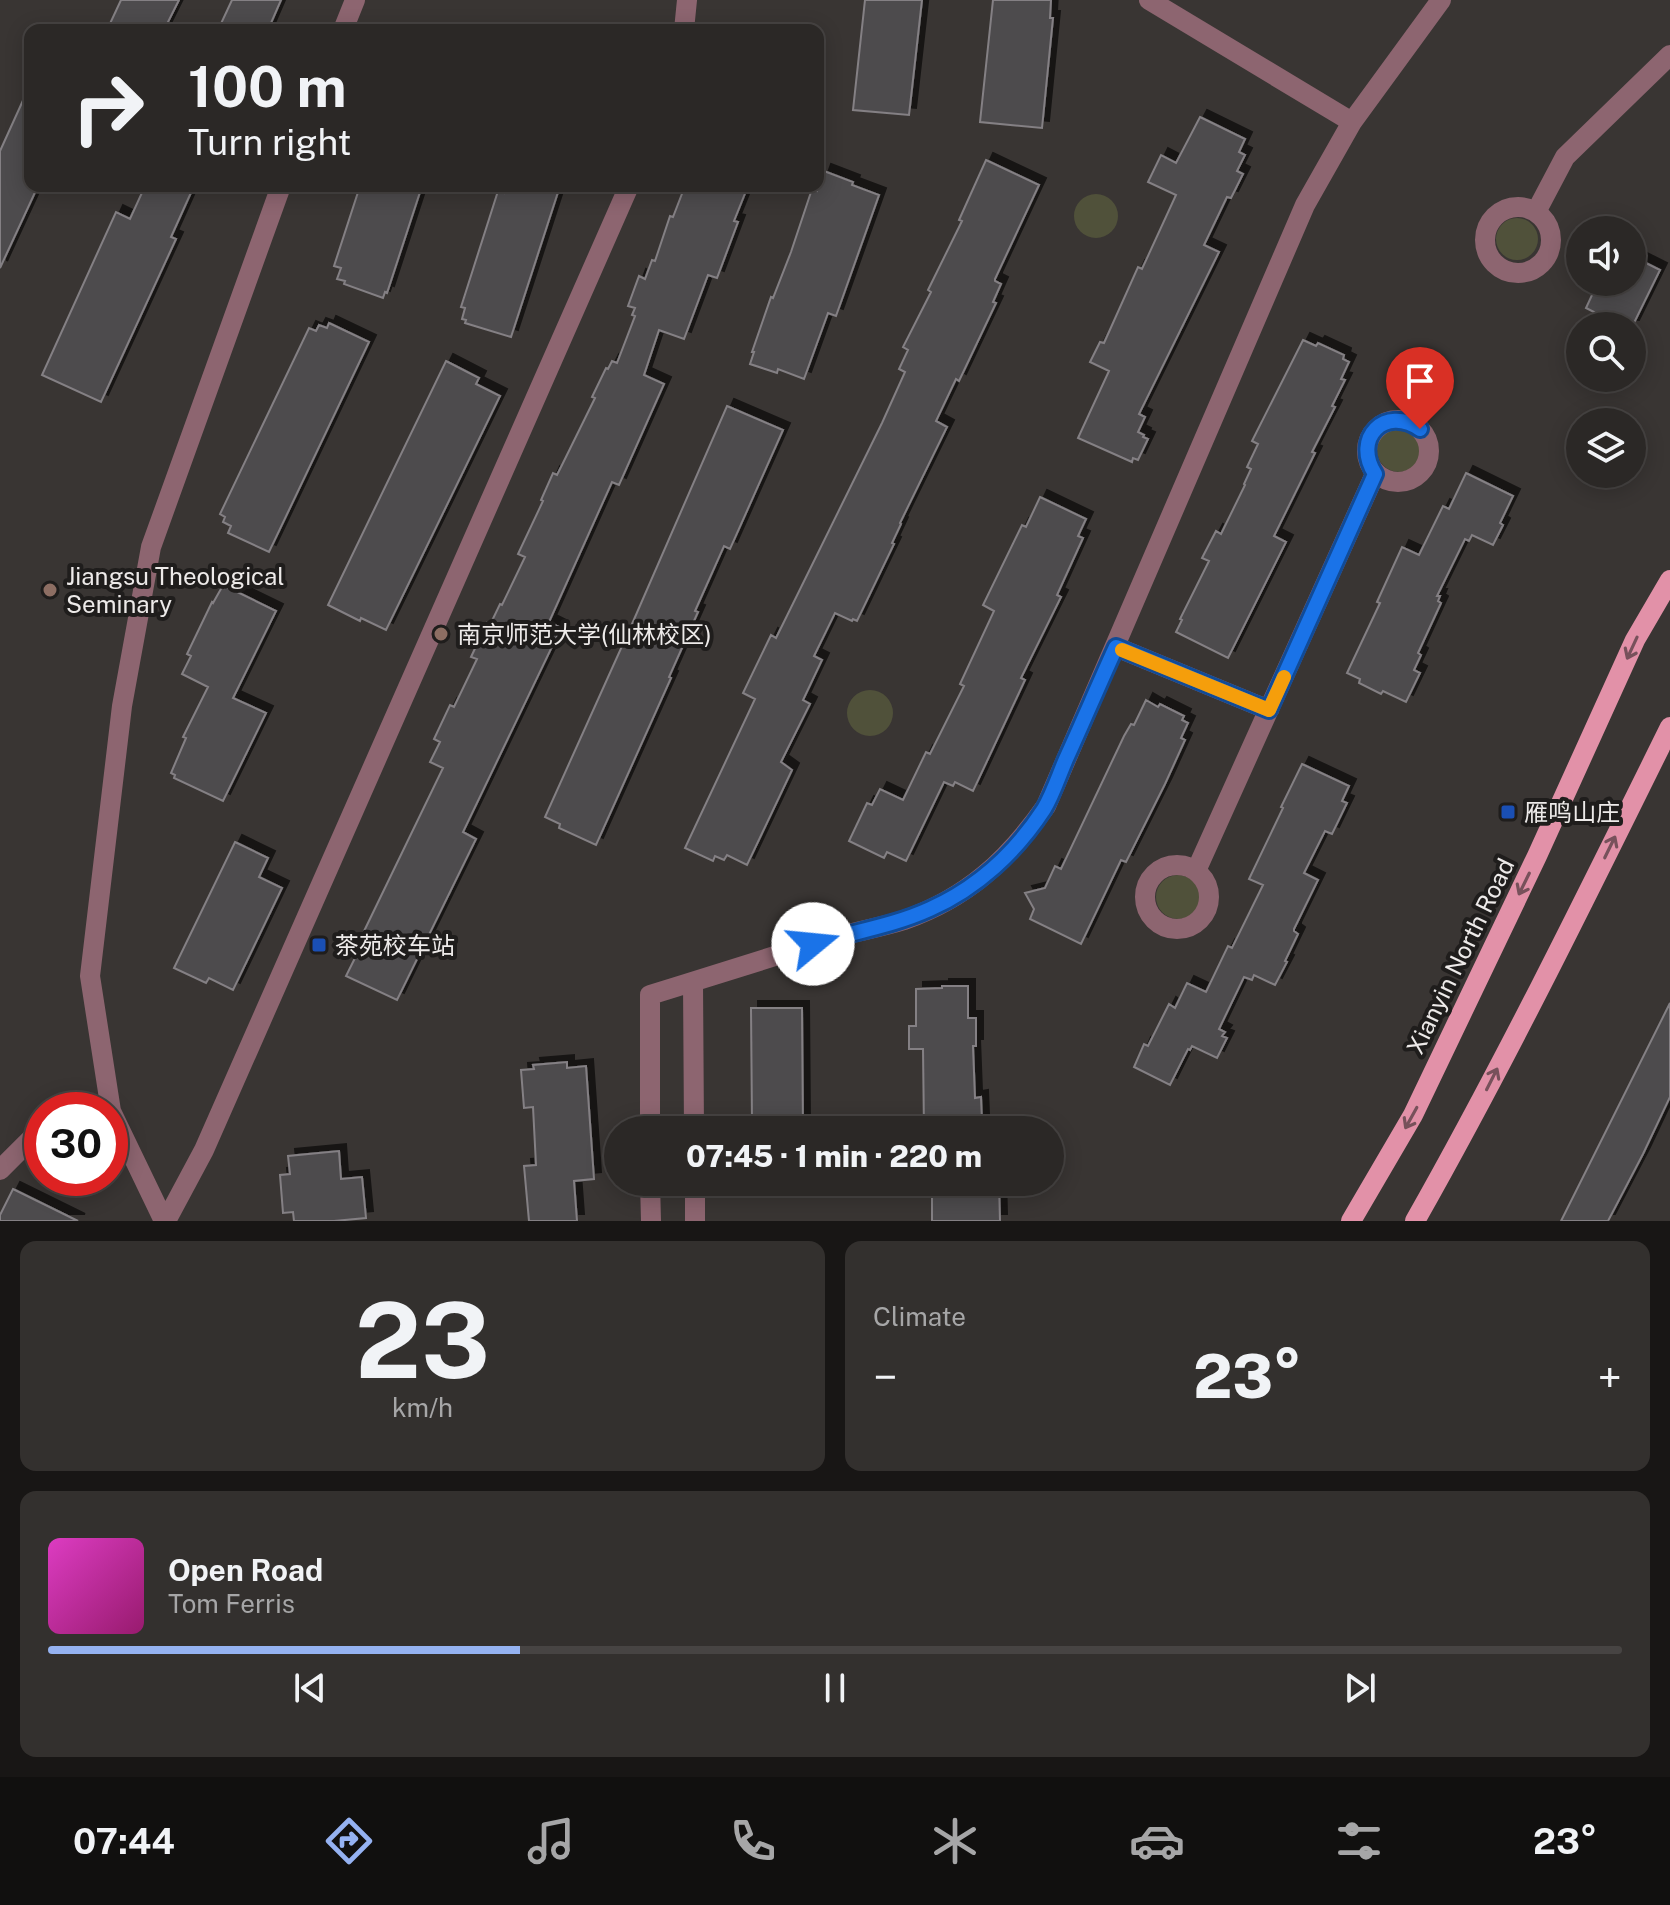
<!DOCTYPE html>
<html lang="en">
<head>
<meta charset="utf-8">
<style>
  body { margin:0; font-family:"Public Sans","Noto Sans SC",sans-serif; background:#33302e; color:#f1f3f6; height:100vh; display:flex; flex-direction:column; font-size:30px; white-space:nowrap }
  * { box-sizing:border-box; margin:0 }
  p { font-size:26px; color:#a6a6a7 }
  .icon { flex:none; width:44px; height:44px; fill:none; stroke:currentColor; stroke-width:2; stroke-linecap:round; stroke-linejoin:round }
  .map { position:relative; height:1221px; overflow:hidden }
  .drawer { display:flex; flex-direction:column; gap:20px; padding:20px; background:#181615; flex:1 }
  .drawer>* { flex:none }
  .banner { position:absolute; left:24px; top:24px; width:800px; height:168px; border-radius:16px; box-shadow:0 4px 20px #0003,0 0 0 2px #474443; background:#2b2826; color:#f1f3f6; overflow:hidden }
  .fabs { position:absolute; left:1566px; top:216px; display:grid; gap:16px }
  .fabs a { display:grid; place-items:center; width:80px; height:80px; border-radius:50%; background:#2b2826; box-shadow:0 4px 20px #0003,0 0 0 2px #474443; font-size:40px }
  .speed { position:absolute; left:24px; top:1092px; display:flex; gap:16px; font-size:40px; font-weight:700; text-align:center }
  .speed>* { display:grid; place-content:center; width:104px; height:104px; border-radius:50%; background:#2b2826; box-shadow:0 4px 20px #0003,0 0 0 2px #474443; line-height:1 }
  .speed .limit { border:12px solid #d22; background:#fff; color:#111 }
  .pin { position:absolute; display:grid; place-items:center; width:68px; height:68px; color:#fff; margin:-82px -34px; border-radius:50% 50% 50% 0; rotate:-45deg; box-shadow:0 0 8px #0007 }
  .pin .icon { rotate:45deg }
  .me { position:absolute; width:88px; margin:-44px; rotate:73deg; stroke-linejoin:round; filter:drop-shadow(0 0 6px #0008) }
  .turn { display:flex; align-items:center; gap:28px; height:168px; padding:0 32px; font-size:36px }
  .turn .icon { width:104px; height:104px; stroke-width:2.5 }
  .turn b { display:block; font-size:56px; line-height:68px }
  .big { font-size:60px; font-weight:800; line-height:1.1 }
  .drawer .tile { flex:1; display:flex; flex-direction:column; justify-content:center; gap:12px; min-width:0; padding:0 28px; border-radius:16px; background:#33302e }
  .drawer .dial { align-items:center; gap:0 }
  .dial b { font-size:104px; line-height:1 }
  .song { display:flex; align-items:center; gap:24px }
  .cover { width:96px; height:96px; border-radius:12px; background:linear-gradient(135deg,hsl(310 70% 55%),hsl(320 70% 35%)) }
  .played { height:8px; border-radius:4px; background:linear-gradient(90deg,#95b2f1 30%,#474443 30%) }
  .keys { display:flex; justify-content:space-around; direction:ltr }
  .heat { display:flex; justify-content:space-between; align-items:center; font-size:44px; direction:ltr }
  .drawer .tiles { flex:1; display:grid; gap:20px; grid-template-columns:1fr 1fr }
  .tile:last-child { grid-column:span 2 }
  .trip { position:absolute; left:604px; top:1116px; width:460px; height:80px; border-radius:40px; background:#2b2826; box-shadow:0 4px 20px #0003,0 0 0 2px #474443; font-weight:800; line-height:80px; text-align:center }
  .menu { display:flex; height:128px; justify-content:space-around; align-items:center; background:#11100f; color:#a6a6a7 }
  .menu .icon { width:56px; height:56px }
  .menu .active { color:#95b2f1 }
  .menu b { font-size:36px; color:#f1f3f6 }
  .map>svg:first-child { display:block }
  .green { fill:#50513a }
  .building { fill:#4e4b4e; stroke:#848084; stroke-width:2; filter:url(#shadow) }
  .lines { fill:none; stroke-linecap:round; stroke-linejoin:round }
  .minor { stroke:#8d6570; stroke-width:20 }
  .major { stroke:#e291a8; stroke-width:20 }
  .oneway { stroke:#77515b }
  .route-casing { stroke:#114b97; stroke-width:20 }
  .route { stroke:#1a73e8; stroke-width:14 }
  .slow { stroke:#f59e0b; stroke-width:14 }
  .education-dot { fill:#8d6e63; stroke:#1f1d1c; stroke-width:3 }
  .transit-dot { fill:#1a4fb4; stroke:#1f1d1c; stroke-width:3 }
  .labels { text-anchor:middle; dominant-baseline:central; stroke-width:8; stroke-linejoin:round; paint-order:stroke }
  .poi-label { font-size:24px; fill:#edeae9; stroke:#1f1d1c; text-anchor:start }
  .street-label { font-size:24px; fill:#edeae9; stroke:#1f1d1c }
</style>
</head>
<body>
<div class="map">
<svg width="1670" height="1221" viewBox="0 0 1670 1221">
  <defs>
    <filter id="shadow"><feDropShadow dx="7" dy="-7" stdDeviation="0" flood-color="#0009"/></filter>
  </defs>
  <rect width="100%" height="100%" fill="#393533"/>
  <!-- green -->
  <path class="green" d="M1074 216a22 22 0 1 1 44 0a22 22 0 1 1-44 0Z
    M1496 239a21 21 0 1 1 42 0a21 21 0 1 1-42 0Z
    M1377 450a22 22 0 1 1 44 0a22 22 0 1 1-44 0Z
    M847 713a23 23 0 1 1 46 0a23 23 0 1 1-46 0Z
    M1156 897a22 22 0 1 1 44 0a22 22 0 1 1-44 0Z"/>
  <!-- building -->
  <path class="building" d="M 121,0 L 179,0 L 164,30 L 107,30 Z
    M 232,0 L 281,0 L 268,30 L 218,30 Z
    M 865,0 L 922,0 L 909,115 L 853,110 Z
    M 993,0 L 1051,0 L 1050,18 L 1053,18 L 1042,128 L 980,122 Z
    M 30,85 L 30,186 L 38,186 L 0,268 L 0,151 Z
    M 1200,117 L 1245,139 L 1239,152 L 1245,155 L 1237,171 L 1243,174 L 1231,198 L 1227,197 L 1204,245 L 1219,252 L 1139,414 L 1145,417 L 1138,432 L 1144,435 L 1143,437 L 1148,439 L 1138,460 L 1133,458 L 1132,462 L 1078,438 L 1109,371 L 1090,362 L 1100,342 L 1104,343 L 1138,267 L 1142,269 L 1176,195 L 1148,182 L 1161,155 L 1176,163 Z
    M 986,160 L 1039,185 L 995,279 L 995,281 L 1001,284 L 993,302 L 996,303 L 959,381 L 956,379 L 936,421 L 947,427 L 900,523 L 901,524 L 892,543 L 894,544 L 857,621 L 853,619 L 852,621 L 835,613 L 814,656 L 822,660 L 803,700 L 810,704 L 781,762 L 792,770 L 747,865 L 727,855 L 724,860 L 715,856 L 713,861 L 685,848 L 755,699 L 743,693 L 771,635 L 776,638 L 882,423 L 905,372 L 899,369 L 908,350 L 903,347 L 931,292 L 928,290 L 962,221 L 959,220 Z
    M 824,171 L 853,182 L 852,185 L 879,195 L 836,316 L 828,313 L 804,379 L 778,369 L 777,373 L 750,364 L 754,352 L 752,352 L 771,297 L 773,298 L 791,252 L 812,189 L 817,191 Z
    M 145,186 L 194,186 L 171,237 L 176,239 L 101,402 L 42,375 L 116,212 L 130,219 Z
    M 360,186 L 422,186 L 387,293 L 385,292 L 383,298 L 344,284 L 345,281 L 337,279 L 341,268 L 334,266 Z
    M 506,186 L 560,186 L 511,337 L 465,323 L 466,320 L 462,319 L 465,308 L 461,307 L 498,191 L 504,193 Z
    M 685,186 L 748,186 L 734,221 L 738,222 L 717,278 L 708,275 L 684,339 L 659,330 L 644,375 L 664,384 L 619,485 L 612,482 L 549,622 L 561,628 L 463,832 L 476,839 L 397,1000 L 346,976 L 355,958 L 352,956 L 443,768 L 430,762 L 440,742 L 434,739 L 450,705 L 454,707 L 477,659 L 471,657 L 487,623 L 490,625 L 500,604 L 502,605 L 525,557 L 518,554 L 543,501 L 541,500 L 553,473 L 557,475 L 561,467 L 595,398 L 592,397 L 606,368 L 608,369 L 612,361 L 617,363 L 635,316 L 632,315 L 635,308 L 628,306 L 639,276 L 645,279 L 652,260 L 655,261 L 670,216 L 673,217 Z
    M 1632,256 L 1660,270 L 1632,327 L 1617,326 L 1593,314 L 1594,312 L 1586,308 L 1598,282 L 1632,282 Z
    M 329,323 L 369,342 L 269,552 L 228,533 L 231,526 L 223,522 L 225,517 L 220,514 L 309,328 L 316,331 L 319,325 L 327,328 Z
    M 1303,340 L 1316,346 L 1318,343 L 1344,355 L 1343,359 L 1349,362 L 1341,379 L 1345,380 L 1332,406 L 1335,407 L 1312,452 L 1315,453 L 1274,536 L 1286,542 L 1228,658 L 1176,632 L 1182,620 L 1180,619 L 1209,561 L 1202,558 L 1216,531 L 1221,534 L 1245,485 L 1244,484 L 1251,469 L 1247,467 L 1258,444 L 1252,441 Z
    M 446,361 L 479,378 L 476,384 L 500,396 L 386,630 L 361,618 L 360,621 L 328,605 Z
    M 727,406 L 783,430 L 730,549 L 724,546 L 695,611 L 698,612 L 669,677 L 671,678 L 596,845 L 559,828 L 560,824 L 545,817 L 632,624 Z
    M 1466,473 L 1513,496 L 1500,523 L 1503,525 L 1493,545 L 1472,535 L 1469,541 L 1465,539 L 1437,596 L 1440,596 L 1438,601 L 1441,603 L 1418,653 L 1421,655 L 1414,670 L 1420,673 L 1406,702 L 1383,691 L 1381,694 L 1359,683 L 1360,679 L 1347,673 L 1380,603 L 1377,602 L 1402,547 L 1419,555 L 1443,506 L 1449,509 Z
    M 1040,497 L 1086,519 L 1078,536 L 1083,538 L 1057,595 L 1061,597 L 1021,678 L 1025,680 L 973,791 L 955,782 L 953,786 L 944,782 L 906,861 L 887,852 L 884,858 L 849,841 L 867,803 L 872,805 L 880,789 L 903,800 L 926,752 L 930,754 L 964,686 L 960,684 L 994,611 L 983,605 L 1022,525 L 1026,527 Z
    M 225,586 L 276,611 L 233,698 L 266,713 L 223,801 L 174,778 L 175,775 L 171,773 L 186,738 L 183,737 L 208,687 L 182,674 L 191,656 L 187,654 L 212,602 L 213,603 L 222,587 L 224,588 Z
    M 1146,700 L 1158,707 L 1160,704 L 1184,716 L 1182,720 L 1188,723 L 1181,738 L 1185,740 L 1165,784 L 1126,862 L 1121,860 L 1081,944 L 1030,919 L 1034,909 L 1025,893 L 1045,888 L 1055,866 L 1061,869 L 1124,736 L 1131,724 L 1134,725 Z
    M 1302,764 L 1349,786 L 1342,801 L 1347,803 L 1332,834 L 1325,831 L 1304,873 L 1318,880 L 1294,929 L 1294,931 L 1298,934 L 1285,961 L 1287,962 L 1275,985 L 1254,975 L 1252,980 L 1244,977 L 1219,1029 L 1225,1032 L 1222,1036 L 1227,1038 L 1217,1058 L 1192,1046 L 1190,1050 L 1188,1049 L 1170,1085 L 1134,1067 L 1144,1044 L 1148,1046 L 1169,1004 L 1175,1008 L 1187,983 L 1206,992 L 1228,946 L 1232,948 L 1263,885 L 1249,879 L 1283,808 L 1281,807 Z
    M 235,842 L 268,858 L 259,877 L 282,888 L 233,990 L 209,978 L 206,983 L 174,968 Z
    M 942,986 L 968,986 L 968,1018 L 976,1018 L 976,1046 L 973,1046 L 975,1098 L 981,1097 L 982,1121 L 975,1121 L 976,1130 L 924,1130 L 923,1049 L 909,1049 L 909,1026 L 916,1026 L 916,989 L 942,988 Z
    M 1670,1003 L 1670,1097 L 1643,1154 L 1608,1221 L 1561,1221 Z
    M 751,1008 L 802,1008 L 803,1130 L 759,1130 L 759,1123 L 752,1123 Z
    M 567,1062 L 567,1068 L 586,1066 L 594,1179 L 574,1181 L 577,1221 L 529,1221 L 524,1166 L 536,1165 L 533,1107 L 524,1108 L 521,1070 L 534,1069 L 533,1065 Z
    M 339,1151 L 341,1179 L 362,1177 L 366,1218 L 334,1221 L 294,1221 L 293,1212 L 283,1213 L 280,1175 L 290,1174 L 288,1156 Z
    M 932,1182 L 999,1182 L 1000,1221 L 932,1221 Z
    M 13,1189 L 78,1221 L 0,1221 L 0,1215 Z"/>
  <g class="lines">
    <!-- minor -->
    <path class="minor" d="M 1149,0 L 1352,122
      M 343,30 L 355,0
      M 684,30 L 687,0
      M1485 240a33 33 0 1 1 66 0a33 33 0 1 1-66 0Z
      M 1536,212 L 1565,157 L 1670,55
      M1367 451a31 31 0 1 1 62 0a31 31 0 1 1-62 0Z
      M 1116,647 L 1269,710
      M1145 897a32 32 0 1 1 64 0a32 32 0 1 1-64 0Z
      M 1196,871 L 1375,474
      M 693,982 L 694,1130
      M 650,1130 L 650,995 C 709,977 768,958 826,940 C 852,932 879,928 904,920 C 967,898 1008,860 1046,806 L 1305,205 L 1352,122 L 1441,0
      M 0,1170 L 42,1128
      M 650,1182 L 651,1221
      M 695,1182 L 695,1221
      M 164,1221 L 111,1111 L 90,976 L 122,706 L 151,547 L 281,186
      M 166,1221 L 204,1150 L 629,186"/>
    <!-- major -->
    <path class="major" d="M 1351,1221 L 1413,1115 L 1537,856 L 1635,640 L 1670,580
      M 1415,1221 C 1506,1060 1588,893 1670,727"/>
  </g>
  <!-- one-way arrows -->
  <defs><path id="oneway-shaft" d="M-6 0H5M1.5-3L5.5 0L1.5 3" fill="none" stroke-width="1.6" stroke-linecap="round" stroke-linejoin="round" transform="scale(2)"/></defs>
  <g class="oneway">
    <use href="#oneway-shaft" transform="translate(1632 648) rotate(115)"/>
    <use href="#oneway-shaft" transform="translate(1610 847) rotate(-64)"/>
    <use href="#oneway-shaft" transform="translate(1524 884) rotate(116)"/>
    <use href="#oneway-shaft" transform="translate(1492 1079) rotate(-63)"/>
    <use href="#oneway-shaft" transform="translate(1411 1118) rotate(119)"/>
  </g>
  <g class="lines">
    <!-- route casing -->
    <g class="route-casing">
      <path id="route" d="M 813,944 C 852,932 893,926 930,909 C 977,888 1016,852 1044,809 C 1053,794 1059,775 1066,759 C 1083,722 1099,684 1116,647 L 1269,710 L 1375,474 C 1352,438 1385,405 1420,429"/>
    </g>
    <!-- route -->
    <use href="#route" class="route"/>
    <!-- slow -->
    <path class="slow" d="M 1122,650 L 1269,710 L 1284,677"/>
  </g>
  <!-- markers -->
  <g class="education-dot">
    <circle cx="50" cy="590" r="8"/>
    <circle cx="441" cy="634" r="8"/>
  </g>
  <g class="transit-dot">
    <rect x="1500" y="804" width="16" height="16" rx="4"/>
    <rect x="311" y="937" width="16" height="16" rx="4"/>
  </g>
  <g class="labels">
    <!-- poi labels -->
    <g class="poi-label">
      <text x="66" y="576">Jiangsu Theological<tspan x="66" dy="28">Seminary</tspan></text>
      <text x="457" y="634">南京师范大学(仙林校区)</text>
      <text x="1524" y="812">雁鸣山庄</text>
      <text x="335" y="945">茶苑校车站</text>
    </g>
    <!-- street labels -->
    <g class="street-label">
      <text transform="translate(1460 956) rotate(-64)">Xianyin North Road</text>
    </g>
  </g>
</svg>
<div class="fabs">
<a><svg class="icon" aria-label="sound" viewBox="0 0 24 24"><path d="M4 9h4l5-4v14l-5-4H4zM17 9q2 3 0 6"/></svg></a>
<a><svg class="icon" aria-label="search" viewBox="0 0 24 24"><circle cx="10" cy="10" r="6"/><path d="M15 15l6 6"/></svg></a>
<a><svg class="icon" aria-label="layers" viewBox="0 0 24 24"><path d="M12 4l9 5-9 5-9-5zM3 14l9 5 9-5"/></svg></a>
</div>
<div class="speed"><div class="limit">30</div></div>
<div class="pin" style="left:1420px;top:429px;background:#d93025"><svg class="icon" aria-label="arrive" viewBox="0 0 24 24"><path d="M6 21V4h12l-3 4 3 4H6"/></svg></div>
<svg class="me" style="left:813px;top:944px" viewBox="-20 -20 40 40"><circle r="19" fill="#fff"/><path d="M0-13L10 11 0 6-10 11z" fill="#1a73e8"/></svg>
<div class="trip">07:45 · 1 min · 220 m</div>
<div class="banner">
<div class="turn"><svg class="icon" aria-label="right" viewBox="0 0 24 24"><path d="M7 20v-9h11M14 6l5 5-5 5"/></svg><div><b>100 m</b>Turn right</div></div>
</div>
</div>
<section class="drawer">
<div class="tiles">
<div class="tile dial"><b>23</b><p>km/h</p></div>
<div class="tile"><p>Climate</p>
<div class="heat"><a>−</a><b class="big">23°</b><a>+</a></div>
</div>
<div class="tile">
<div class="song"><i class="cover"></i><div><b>Open Road</b><p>Tom Ferris</p></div></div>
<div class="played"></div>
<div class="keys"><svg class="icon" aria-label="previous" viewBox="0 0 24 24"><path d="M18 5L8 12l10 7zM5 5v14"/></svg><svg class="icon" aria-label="pause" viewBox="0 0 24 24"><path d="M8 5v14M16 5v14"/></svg><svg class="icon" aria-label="next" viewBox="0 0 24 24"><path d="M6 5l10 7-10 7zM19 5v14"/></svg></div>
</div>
</div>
</section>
<nav class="menu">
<b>07:44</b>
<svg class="icon active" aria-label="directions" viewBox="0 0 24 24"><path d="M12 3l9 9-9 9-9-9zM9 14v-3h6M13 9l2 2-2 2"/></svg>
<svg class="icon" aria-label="music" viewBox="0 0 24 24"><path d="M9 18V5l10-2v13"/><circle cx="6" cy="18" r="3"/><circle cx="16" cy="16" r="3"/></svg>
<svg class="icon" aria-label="phone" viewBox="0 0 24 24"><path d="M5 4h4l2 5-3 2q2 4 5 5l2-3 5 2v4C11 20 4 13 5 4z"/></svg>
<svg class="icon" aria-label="climate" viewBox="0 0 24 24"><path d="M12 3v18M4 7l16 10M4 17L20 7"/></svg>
<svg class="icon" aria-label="car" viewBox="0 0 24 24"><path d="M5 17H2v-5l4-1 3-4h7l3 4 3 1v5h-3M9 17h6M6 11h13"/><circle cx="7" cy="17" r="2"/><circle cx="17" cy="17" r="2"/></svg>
<svg class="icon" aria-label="filters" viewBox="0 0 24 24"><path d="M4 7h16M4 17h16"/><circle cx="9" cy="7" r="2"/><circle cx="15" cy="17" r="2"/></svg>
<b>23°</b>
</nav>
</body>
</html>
